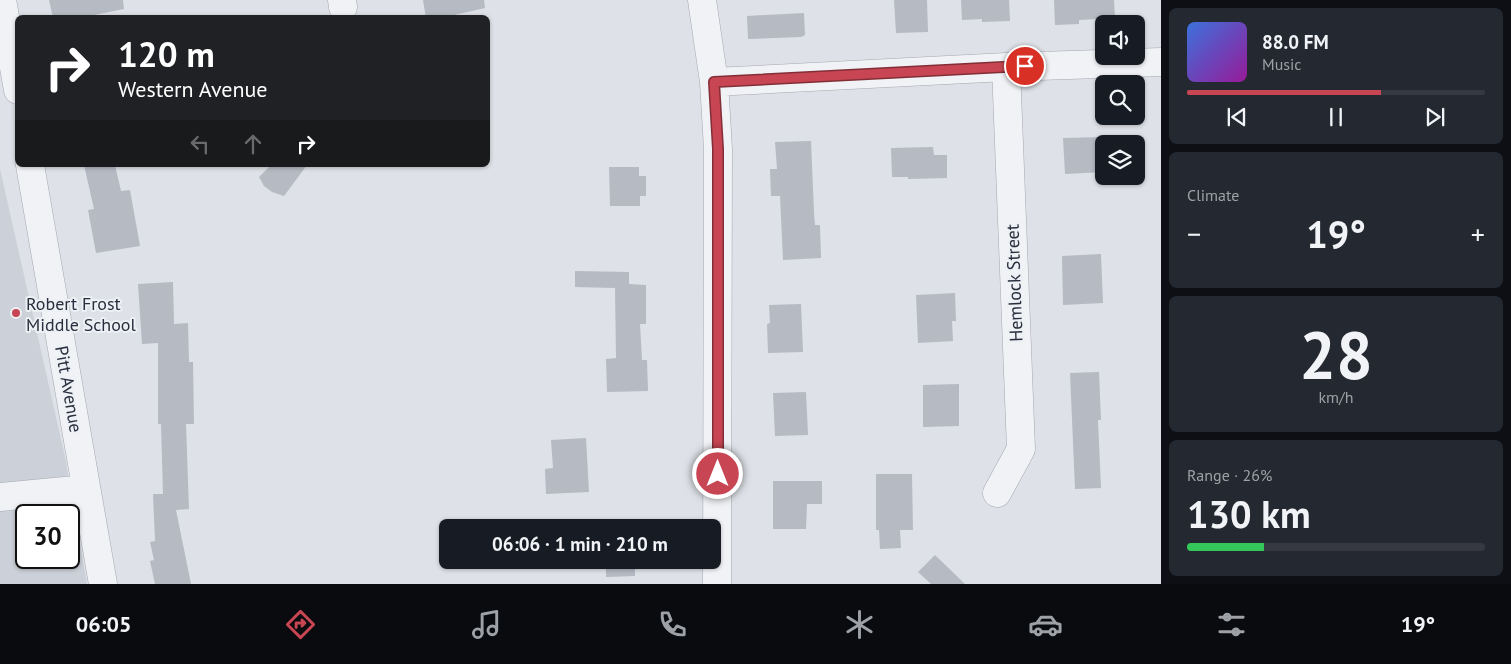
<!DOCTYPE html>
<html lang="en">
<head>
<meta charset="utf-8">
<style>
  body { margin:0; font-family:"PT Sans",sans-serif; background:#242831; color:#f1f3f6; height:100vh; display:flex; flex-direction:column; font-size:19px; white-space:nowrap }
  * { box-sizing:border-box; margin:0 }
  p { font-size:16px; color:#9ea1a6 }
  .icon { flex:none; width:28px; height:28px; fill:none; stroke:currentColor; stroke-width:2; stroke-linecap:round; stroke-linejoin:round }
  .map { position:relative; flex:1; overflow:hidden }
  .sheet { display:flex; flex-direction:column; gap:8px; padding:8px; background:#0d0f14; width:350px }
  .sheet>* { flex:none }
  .top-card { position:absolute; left:15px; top:15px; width:475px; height:152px; border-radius:8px; box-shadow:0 1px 4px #0004; background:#202124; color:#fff; overflow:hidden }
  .tools { position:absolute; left:1095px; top:15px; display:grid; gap:10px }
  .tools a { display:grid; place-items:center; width:50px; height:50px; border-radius:8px; background:#171b24; box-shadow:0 1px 4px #0004; font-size:25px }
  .speed { position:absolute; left:15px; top:504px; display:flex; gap:10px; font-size:25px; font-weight:700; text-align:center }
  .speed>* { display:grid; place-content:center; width:65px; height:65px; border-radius:50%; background:#171b24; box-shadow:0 1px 4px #0004; line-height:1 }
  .speed .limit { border:2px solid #111; border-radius:8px; background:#fff; color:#111 }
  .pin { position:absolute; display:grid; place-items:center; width:42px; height:42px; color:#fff; margin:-21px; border:2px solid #fff; border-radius:50%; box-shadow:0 1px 5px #0007 }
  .me { position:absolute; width:55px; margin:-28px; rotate:0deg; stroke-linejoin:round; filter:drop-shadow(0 0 4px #0008) }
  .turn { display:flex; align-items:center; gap:18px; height:105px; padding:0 20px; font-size:22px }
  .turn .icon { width:65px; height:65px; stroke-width:2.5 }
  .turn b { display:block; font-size:35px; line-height:42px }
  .lanes { display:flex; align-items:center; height:48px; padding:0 20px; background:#0003; justify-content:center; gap:25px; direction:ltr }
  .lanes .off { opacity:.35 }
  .big { font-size:38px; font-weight:800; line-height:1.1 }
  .sheet .card { flex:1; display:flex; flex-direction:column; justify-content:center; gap:8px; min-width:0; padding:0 18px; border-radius:8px; background:#242831 }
  .sheet .dial { align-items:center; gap:0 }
  .dial b { font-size:65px; line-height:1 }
  .song { display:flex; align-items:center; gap:15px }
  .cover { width:60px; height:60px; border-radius:8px; background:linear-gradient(135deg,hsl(220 70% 55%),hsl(300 70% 35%)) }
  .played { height:5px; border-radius:2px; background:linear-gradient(90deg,#c84653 65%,#363941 65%) }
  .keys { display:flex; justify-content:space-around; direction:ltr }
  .heat { display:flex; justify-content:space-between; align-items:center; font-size:28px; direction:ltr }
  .charge { height:8px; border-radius:4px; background:linear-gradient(90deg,#34c759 26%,#363941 0) }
  .trip { position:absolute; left:439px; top:519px; width:282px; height:50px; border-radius:8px; background:#171b24; box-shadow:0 1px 4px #0004; font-weight:800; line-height:50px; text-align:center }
  .tab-bar { display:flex; height:80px; justify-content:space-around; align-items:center; background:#090b0e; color:#9ea1a6 }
  .tab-bar .icon { width:35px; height:35px }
  .tab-bar .current { color:#c84653 }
  .tab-bar b { font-size:22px; color:#f1f3f6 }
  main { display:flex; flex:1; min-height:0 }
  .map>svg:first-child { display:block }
  .built { fill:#ccd0d8; fill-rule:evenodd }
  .building { fill:#b5bac3 }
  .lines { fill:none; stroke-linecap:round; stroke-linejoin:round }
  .minor-casing { stroke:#a4a8b1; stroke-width:29 }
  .minor { stroke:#f0f2f5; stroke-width:28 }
  .route-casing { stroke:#822e36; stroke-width:12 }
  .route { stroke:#c84653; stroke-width:9 }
  .poi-dot { fill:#c84653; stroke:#edf0f4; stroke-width:2 }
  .labels { text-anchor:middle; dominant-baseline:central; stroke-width:4; stroke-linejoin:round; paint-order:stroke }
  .street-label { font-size:18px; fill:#282e3d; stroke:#edf0f4 }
  .poi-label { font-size:18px; fill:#282e3d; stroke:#edf0f4; text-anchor:start }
</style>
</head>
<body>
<main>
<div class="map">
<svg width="1161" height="584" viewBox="0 0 1161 584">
  <rect width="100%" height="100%" fill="#dee1e7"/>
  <!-- built -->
  <path class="built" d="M 0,169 L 65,457 L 87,584 L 0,584 ZM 26,515 L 69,515 L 69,558 L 26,558 Z"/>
  <!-- building -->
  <path class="building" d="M 49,0 L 123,0 L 124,9 L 79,18 L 53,18 Z
    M 423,0 L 484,0 L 485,8 L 441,18 L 426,18 Z
    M 894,0 L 927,0 L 928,32 L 896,33 Z
    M 961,0 L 1009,0 L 1010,21 L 982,22 L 982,19 L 962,20 Z
    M 1054,0 L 1114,0 L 1115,18 L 1079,20 L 1079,24 L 1055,25 Z
    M 804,13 L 805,35 L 801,37 L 748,39 L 747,16 Z
    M 1104,137 L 1104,172 L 1065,174 L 1063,138 Z
    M 811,141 L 814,213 L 815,225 L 820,225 L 821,258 L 783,260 L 780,196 L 771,196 L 770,169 L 777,169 L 775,142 Z
    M 933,147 L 934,155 L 947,155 L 947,178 L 908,179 L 908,177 L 892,177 L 891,148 Z
    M 84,165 L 115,165 L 121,191 L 130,190 L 140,246 L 96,253 L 88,210 L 94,209 Z
    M 271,165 L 307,165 L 284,196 L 272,192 L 264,186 L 259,177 Z
    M 609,167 L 639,167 L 639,176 L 646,176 L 646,196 L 640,196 L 640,206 L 610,206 Z
    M 1101,254 L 1103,303 L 1063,305 L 1062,256 Z
    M 575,271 L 629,272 L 629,284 L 646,285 L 646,324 L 640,324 L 642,360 L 647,360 L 648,391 L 607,392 L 606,359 L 616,358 L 615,288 L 575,287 Z
    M 173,282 L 174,324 L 188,323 L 189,362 L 193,362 L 194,424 L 186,424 L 189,509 L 176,510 L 191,584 L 155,584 L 150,561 L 154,560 L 150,542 L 155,541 L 153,494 L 163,494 L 161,424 L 158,424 L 158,343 L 142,344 L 138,284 Z
    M 955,293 L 956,321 L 952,321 L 953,341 L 918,343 L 916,295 Z
    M 801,304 L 803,352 L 768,353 L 767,324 L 770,323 L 769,305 Z
    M 1099,372 L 1101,420 L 1098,420 L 1101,488 L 1075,489 L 1070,373 Z
    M 959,384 L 959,426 L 923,427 L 923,385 Z
    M 806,392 L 808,435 L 775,436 L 773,393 Z
    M 586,438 L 589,492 L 546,494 L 545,469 L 553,468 L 551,440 Z
    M 876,474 L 912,474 L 913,530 L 900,530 L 901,548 L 880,549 L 879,530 L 876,530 Z
    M 773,481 L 822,481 L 822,504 L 807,504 L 806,529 L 773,529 Z
    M 633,521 L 634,528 L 605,528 L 605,522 Z
    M 935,555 L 965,584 L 931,584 L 918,572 Z
    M 606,560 L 635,560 L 635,576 L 606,577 Z"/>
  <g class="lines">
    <!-- minor casing -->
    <g class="minor-casing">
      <path id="minor" d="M 2,0 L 18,90
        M 342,0 L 343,7
        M 702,0 L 714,82 L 718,149 L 717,584
        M 714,82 L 1006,67 L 1161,62
        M 30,165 L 103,584
        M 997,493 L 1021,449 L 1006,67
        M 0,497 L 86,489"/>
    </g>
    <!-- minor -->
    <use href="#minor" class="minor"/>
  </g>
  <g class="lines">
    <!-- route casing -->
    <g class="route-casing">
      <path id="route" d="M 718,474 L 718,149 L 714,82 L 1025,66"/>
    </g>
    <!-- route -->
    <use href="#route" class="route"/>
  </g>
  <!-- markers -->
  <circle class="poi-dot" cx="16" cy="313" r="5"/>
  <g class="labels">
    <!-- street labels -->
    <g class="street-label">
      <text transform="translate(1014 283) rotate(-92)">Hemlock Street</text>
      <text transform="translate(69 389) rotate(80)">Pitt Avenue</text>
    </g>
    <!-- poi labels -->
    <g class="poi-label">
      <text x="26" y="303">Robert Frost<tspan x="26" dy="21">Middle School</tspan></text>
    </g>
  </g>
</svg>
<div class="tools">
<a><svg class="icon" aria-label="sound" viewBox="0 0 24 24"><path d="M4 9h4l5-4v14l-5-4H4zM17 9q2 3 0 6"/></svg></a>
<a><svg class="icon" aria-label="search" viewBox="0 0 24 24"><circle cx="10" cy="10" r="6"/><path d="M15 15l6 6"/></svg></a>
<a><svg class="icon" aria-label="layers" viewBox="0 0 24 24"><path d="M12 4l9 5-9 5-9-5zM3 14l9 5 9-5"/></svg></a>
</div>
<div class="speed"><div class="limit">30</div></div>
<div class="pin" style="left:1025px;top:66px;background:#d93025"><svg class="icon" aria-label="arrive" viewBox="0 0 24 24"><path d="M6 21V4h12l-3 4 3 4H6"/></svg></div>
<svg class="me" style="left:718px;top:474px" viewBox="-20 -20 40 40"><circle r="17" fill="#c84653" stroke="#fff" stroke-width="3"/><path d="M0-11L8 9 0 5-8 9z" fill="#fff"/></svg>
<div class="trip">06:06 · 1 min · 210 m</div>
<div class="top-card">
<div class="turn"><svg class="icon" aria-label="right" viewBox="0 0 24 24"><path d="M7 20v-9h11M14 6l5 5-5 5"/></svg><div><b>120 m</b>Western Avenue</div></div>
<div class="lanes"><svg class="icon off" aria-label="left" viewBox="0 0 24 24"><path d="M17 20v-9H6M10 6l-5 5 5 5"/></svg><svg class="icon off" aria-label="ahead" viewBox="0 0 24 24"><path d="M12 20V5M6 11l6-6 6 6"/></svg><svg class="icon" aria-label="right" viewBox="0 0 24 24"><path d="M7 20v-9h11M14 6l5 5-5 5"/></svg></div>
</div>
</div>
<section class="sheet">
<div class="card">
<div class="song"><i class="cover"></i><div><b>88.0 FM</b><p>Music</p></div></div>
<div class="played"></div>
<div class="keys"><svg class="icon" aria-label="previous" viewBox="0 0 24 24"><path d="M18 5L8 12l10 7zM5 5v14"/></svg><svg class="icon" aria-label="pause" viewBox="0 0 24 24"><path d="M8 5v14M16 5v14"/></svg><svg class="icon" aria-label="next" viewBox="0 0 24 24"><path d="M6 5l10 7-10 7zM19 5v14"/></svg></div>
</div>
<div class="card"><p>Climate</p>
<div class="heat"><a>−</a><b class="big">19°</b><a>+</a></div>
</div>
<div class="card dial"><b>28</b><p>km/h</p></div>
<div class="card"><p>Range · 26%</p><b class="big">130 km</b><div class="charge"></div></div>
</section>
</main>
<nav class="tab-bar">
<b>06:05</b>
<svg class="icon current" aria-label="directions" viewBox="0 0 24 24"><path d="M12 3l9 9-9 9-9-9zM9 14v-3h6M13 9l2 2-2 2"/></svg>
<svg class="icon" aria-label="music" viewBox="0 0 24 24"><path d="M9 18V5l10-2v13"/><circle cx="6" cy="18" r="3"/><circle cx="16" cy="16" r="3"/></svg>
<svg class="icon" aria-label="phone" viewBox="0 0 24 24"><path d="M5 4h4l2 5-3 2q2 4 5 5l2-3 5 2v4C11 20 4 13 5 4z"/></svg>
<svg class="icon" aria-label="climate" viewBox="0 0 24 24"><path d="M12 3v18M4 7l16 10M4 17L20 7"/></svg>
<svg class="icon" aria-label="car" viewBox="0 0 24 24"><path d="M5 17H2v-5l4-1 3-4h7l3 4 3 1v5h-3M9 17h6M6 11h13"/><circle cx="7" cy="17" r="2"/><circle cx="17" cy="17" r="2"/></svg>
<svg class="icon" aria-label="filters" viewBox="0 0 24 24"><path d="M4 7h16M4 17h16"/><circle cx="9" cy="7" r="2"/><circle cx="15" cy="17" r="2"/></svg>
<b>19°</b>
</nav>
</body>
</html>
